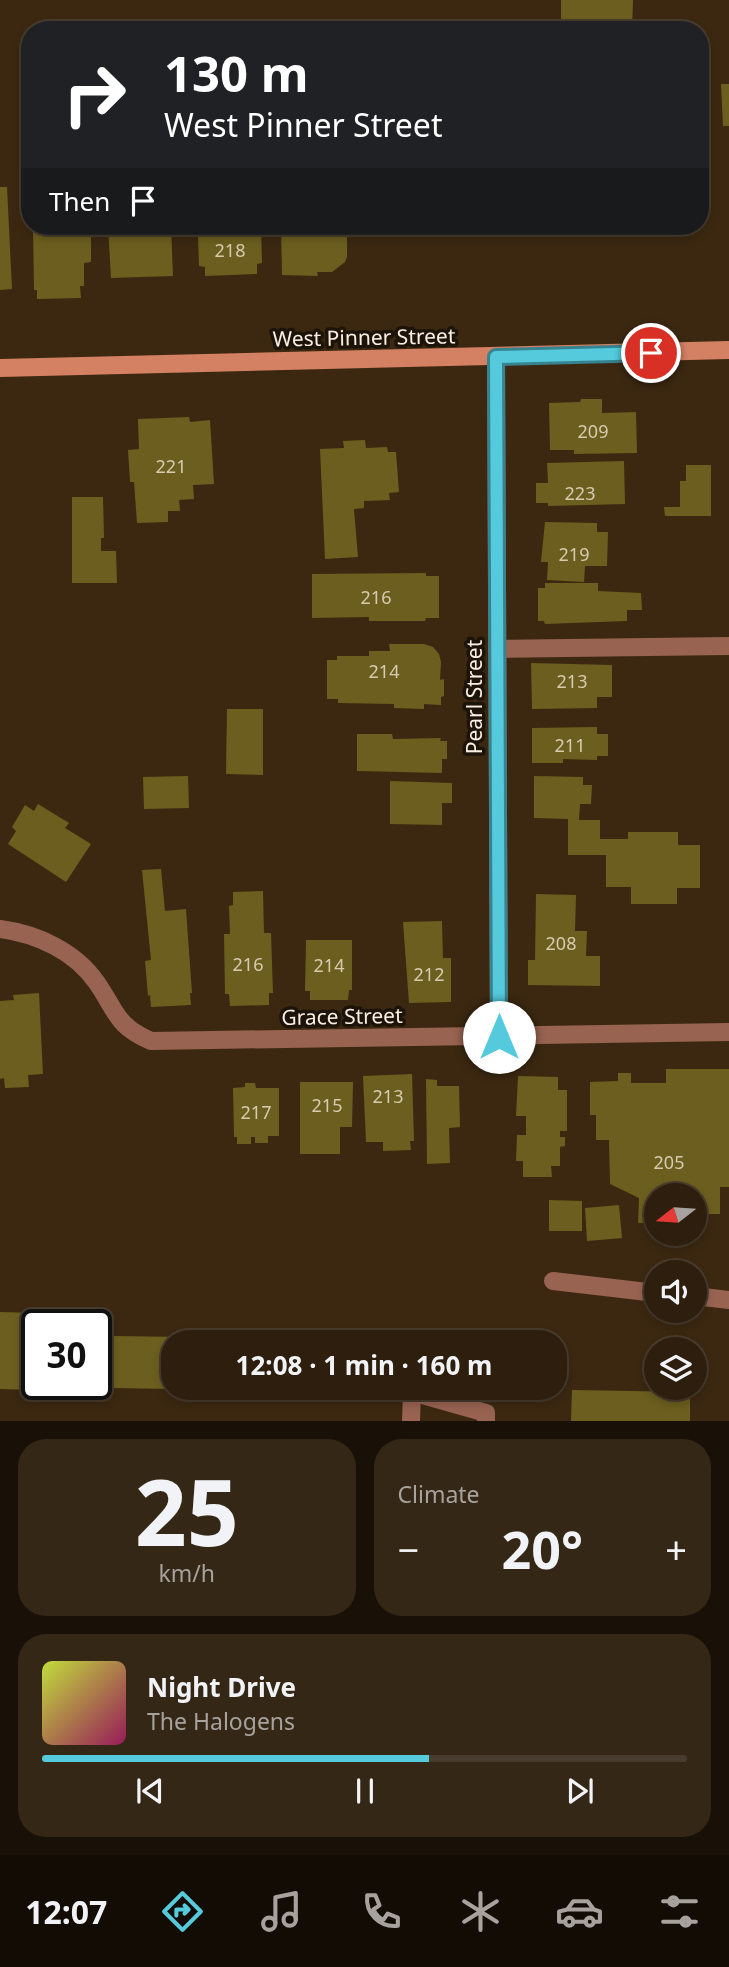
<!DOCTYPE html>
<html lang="en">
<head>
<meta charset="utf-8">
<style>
  body { margin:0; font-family:"Noto Sans",sans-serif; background:#352716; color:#f1f3f6; height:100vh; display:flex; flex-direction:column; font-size:26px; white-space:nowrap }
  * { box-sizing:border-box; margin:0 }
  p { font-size:23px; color:#a7a29d }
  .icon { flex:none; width:38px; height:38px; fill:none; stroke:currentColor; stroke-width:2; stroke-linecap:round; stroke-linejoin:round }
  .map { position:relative; height:1421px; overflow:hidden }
  .details { display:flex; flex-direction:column; gap:18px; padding:18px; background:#191007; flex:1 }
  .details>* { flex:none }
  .banner { position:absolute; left:21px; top:21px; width:688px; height:214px; border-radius:28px; box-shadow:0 4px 10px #0003,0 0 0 2px #483c2e; background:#202124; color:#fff; overflow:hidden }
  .needle { width:46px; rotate:253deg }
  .controls { position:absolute; left:644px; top:1183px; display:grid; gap:14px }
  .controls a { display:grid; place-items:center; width:63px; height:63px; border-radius:50%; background:#2d1e0d; box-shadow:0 4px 10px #0003,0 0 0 2px #483c2e; font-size:35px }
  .speed { position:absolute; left:21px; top:1309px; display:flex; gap:14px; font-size:35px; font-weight:700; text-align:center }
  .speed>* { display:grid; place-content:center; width:91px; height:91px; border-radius:50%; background:#2d1e0d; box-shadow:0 4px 10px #0003,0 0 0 2px #483c2e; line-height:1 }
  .speed .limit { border:4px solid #111; border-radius:10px; background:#fff; color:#111 }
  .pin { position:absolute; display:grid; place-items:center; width:60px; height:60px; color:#fff; margin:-30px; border:4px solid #fff; border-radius:50%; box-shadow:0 2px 7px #0007 }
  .me { position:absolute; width:77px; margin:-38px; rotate:0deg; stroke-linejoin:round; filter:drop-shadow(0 0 5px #0008) }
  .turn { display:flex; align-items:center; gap:24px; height:147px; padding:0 28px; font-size:32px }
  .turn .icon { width:91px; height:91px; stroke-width:2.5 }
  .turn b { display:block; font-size:49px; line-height:60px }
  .then { display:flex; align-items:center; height:66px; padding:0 28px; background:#0003; gap:14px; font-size:26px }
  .big { font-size:52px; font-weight:700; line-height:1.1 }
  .details .widget { flex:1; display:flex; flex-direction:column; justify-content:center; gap:10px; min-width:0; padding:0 24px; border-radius:28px; background:#352716 }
  .details .dial { align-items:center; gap:0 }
  .dial b { font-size:91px; line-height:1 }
  .song { display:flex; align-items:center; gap:21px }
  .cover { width:84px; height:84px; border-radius:10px; background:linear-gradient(135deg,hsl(70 70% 55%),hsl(330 70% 35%)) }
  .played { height:7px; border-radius:4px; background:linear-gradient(90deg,#54cadc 60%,#483c2e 60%) }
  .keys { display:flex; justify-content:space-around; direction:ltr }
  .heat { display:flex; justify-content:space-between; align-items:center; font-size:38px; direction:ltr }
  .details .tiles { flex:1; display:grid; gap:18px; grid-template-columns:1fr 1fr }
  .widget:last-child { grid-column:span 2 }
  .trip { position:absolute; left:161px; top:1330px; width:406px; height:70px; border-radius:28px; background:#2d1e0d; box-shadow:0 4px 10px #0003,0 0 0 2px #483c2e; font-weight:700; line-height:70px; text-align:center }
  .menu { display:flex; height:112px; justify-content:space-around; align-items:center; background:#120c05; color:#a7a29d }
  .menu .icon { width:49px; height:49px }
  .menu .selected { color:#54cadc }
  .menu b { font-size:32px; color:#f1f3f6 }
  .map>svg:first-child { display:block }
  .building { fill:#6c5e1e }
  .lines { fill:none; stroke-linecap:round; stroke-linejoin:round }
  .lane { stroke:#986351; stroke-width:18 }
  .street { stroke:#986351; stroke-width:18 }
  .secondary { stroke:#d48163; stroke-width:18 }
  .route-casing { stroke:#37838f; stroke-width:18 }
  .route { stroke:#54cadc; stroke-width:12 }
  .labels { text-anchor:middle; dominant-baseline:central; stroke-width:7; stroke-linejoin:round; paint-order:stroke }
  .number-label { font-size:18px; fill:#d8cab0 }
  .street-label { font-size:21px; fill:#fceee1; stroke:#1c1309 }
</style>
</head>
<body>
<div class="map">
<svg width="729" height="1421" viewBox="0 0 729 1421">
  <rect width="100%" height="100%" fill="#3c2811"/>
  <!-- building -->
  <path class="building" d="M 561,0 L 633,0 L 632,30 L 561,30 Z
    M 721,84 L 729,84 L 729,126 L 723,126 Z
    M 0,187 L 7,187 L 12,289 L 0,290 Z
    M 33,226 L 91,226 L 91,262 L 84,263 L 84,286 L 80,286 L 81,298 L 37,299 L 37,290 L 34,290 Z
    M 108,226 L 171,226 L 173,276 L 111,278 Z
    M 222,226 L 261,226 L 262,263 L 257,264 L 257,274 L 205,276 L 205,267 L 199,266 L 198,236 L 222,235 Z
    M 281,226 L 347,226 L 347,257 L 345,262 L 332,272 L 317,272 L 318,276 L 282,275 Z
    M 581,399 L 602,399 L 602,413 L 636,412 L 637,453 L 574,454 L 574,450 L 550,450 L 549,403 L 580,402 Z
    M 189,417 L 190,422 L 210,420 L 214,484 L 193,485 L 194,499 L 179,500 L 180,511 L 168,511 L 168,522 L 137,523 L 134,482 L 130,482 L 128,450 L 139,449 L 138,419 Z
    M 365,440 L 366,448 L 387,447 L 388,452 L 396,452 L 399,492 L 389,493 L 390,500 L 364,501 L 364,508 L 354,509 L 358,557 L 325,559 L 320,449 L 344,448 L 343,441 Z
    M 624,461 L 625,504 L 548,506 L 548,503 L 536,503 L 536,483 L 548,483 L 547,463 Z
    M 686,465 L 711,465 L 711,516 L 665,516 L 664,507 L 680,507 L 680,481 L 686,481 Z
    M 72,497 L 103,497 L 104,538 L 101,538 L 101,551 L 116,551 L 117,583 L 72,583 Z
    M 545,522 L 597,523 L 597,532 L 608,532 L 607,566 L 585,566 L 584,582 L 547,580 L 548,562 L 541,562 Z
    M 426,573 L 426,576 L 439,576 L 439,618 L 426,618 L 425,621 L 369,621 L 369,617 L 312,618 L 312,574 Z
    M 545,583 L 598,583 L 598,591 L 641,593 L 642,610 L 627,610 L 627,621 L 545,624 L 544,621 L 538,621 L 538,588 L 545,588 Z
    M 389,644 L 424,644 L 433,647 L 439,654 L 441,662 L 440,680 L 444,679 L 444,696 L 441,697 L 441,705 L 424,704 L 424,709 L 394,708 L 394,704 L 338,703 L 338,699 L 327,699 L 327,660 L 337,660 L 337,656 L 369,656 L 369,651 L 390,651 Z
    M 531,663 L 612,665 L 612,697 L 597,697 L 597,708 L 532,709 Z
    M 227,709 L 263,709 L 263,775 L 226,774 Z
    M 597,727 L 597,734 L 608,734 L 608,756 L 597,756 L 597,760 L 563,759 L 563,763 L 532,763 L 532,728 Z
    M 357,734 L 392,734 L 393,739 L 441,738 L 440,741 L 447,741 L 447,759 L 442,759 L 442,773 L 357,771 Z
    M 188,776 L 189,808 L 144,809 L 143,777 Z
    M 534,776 L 583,777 L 583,785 L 592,785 L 591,804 L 580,804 L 579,820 L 600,820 L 600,839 L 628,839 L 628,832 L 678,832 L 678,845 L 700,845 L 700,888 L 677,888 L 677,904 L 631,904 L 631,887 L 606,887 L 606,855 L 568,855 L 568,819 L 534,818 Z
    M 390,781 L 452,783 L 452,803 L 442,803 L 442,825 L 390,824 Z
    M 38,804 L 69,823 L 65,828 L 91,844 L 66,882 L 8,844 L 16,831 L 12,827 L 25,805 L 34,811 Z
    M 161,869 L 165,911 L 186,909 L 192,993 L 190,993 L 191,1005 L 151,1007 L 150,995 L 148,996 L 145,961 L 151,960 L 142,870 Z
    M 263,891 L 264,933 L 271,933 L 273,993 L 269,993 L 269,1005 L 230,1006 L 229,994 L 225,994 L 224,934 L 230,934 L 229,906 L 233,905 L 233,892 Z
    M 536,894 L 576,895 L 575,931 L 587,931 L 586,956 L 600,956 L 600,986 L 528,985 L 528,960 L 535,960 Z
    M 442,921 L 443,958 L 451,958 L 451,1002 L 409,1003 L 403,922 Z
    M 306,940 L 352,940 L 352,990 L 349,990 L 348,1000 L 310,1000 L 310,991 L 305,991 Z
    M 39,993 L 43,1074 L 28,1075 L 29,1087 L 5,1088 L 4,1078 L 0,1079 L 0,1001 L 14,1000 L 13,995 Z
    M 666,1069 L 729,1069 L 729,1187 L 720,1187 L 720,1214 L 700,1214 L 700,1225 L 695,1225 L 695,1195 L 656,1195 L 656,1223 L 638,1223 L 639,1198 L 610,1184 L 609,1140 L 596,1140 L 596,1115 L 590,1115 L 590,1082 L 618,1081 L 618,1073 L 631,1073 L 631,1083 L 666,1083 Z
    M 412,1074 L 414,1141 L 410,1141 L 411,1150 L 383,1151 L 383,1142 L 366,1142 L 363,1076 Z
    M 518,1076 L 558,1077 L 558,1090 L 567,1090 L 567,1131 L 560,1131 L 560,1137 L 565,1137 L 565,1146 L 560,1147 L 560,1166 L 551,1166 L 552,1177 L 523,1177 L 523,1161 L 516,1161 L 517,1135 L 526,1135 L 526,1116 L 516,1116 Z
    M 426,1079 L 437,1080 L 437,1086 L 459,1086 L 460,1127 L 449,1128 L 450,1163 L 427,1164 Z
    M 300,1082 L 353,1082 L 352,1127 L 340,1127 L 340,1154 L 300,1154 Z
    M 245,1083 L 255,1083 L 256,1088 L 279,1088 L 279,1136 L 268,1136 L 268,1143 L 255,1143 L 255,1137 L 251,1137 L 251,1144 L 237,1144 L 237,1137 L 234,1137 L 233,1088 L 245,1087 Z
    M 549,1200 L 582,1201 L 582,1231 L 549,1231 Z
    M 619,1205 L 622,1238 L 587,1241 L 585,1208 Z
    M 0,1312 L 36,1313 L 35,1390 L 0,1389 Z
    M 114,1336 L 185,1337 L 185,1342 L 173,1342 L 173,1389 L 113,1388 Z
    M 572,1390 L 690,1392 L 690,1421 L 571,1421 Z"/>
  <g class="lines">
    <!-- lane -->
    <path class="lane" d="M 497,649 L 729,646
      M 553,1281 L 656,1293
      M 695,1296 L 729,1300
      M 411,1421 L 412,1392 L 486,1413 L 486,1421"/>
    <!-- street -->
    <path class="street" d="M 496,357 L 499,1036
      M 0,929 C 37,934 75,951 97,983 C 117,1012 116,1026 151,1041 L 729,1032"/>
    <!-- secondary -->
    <path class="secondary" d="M 0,368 L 729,350"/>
  </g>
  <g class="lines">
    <!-- route casing -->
    <g class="route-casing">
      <path id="route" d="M 499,1037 L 496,357 L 651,353"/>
    </g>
    <!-- route -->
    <use href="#route" class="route"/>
  </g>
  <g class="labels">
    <!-- number labels -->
    <g class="number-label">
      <text x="230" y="250">218</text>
      <text x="593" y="431">209</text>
      <text x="171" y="466">221</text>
      <text x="580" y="493">223</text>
      <text x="574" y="554">219</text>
      <text x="376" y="597">216</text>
      <text x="384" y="671">214</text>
      <text x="572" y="681">213</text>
      <text x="570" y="745">211</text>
      <text x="561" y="943">208</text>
      <text x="248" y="964">216</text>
      <text x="329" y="965">214</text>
      <text x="429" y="974">212</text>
      <text x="388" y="1096">213</text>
      <text x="327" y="1105">215</text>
      <text x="256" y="1112">217</text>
      <text x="669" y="1162">205</text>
    </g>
    <!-- street labels -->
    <g class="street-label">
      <text transform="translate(364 337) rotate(-1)">West Pinner Street</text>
      <text transform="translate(474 697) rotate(-90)">Pearl Street</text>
      <text transform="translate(342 1016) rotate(-1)">Grace Street</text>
    </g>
  </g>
</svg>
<div class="controls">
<a><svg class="needle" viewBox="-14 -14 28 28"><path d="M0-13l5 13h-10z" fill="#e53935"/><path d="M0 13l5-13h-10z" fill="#a7a29d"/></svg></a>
<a><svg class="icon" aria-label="sound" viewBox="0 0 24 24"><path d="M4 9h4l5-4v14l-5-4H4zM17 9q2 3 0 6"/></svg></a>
<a><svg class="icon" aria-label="layers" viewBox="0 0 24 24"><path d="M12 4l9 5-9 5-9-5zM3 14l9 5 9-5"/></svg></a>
</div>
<div class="speed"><div class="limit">30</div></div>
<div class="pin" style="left:651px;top:353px;background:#d93025"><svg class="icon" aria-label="arrive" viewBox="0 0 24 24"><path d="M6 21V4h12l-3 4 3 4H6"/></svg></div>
<svg class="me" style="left:499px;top:1037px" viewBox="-20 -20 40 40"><circle r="19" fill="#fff"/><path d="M0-13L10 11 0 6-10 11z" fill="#54cadc"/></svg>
<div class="trip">12:08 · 1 min · 160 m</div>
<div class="banner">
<div class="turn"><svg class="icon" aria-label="right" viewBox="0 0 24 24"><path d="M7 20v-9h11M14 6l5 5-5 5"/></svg><div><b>130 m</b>West Pinner Street</div></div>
<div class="then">Then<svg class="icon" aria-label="arrive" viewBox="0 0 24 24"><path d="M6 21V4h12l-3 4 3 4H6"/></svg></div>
</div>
</div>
<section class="details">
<div class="tiles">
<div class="widget dial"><b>25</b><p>km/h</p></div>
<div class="widget"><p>Climate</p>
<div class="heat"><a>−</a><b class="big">20°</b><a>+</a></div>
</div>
<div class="widget">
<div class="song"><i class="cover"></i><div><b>Night Drive</b><p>The Halogens</p></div></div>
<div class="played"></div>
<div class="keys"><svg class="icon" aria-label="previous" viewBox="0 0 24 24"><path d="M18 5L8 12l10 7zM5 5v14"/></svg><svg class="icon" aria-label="pause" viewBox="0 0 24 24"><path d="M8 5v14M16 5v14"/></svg><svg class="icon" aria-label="next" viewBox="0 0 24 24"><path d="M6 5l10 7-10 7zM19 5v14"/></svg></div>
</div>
</div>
</section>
<nav class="menu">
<b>12:07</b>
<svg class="icon selected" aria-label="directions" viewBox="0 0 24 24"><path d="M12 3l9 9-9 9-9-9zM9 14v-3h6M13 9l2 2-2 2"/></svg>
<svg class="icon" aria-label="music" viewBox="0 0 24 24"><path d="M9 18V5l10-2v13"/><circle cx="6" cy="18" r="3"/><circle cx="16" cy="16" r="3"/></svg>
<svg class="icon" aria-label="phone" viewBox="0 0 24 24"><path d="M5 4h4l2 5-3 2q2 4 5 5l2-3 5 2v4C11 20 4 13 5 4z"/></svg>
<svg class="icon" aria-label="climate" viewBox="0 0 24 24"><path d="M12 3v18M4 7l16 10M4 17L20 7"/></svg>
<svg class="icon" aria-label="car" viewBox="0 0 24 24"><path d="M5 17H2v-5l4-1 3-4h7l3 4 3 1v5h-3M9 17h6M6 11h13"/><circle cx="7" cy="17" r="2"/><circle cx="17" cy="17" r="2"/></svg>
<svg class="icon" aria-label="filters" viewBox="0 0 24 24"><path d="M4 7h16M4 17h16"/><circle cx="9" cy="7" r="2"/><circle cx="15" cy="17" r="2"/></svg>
</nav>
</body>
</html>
